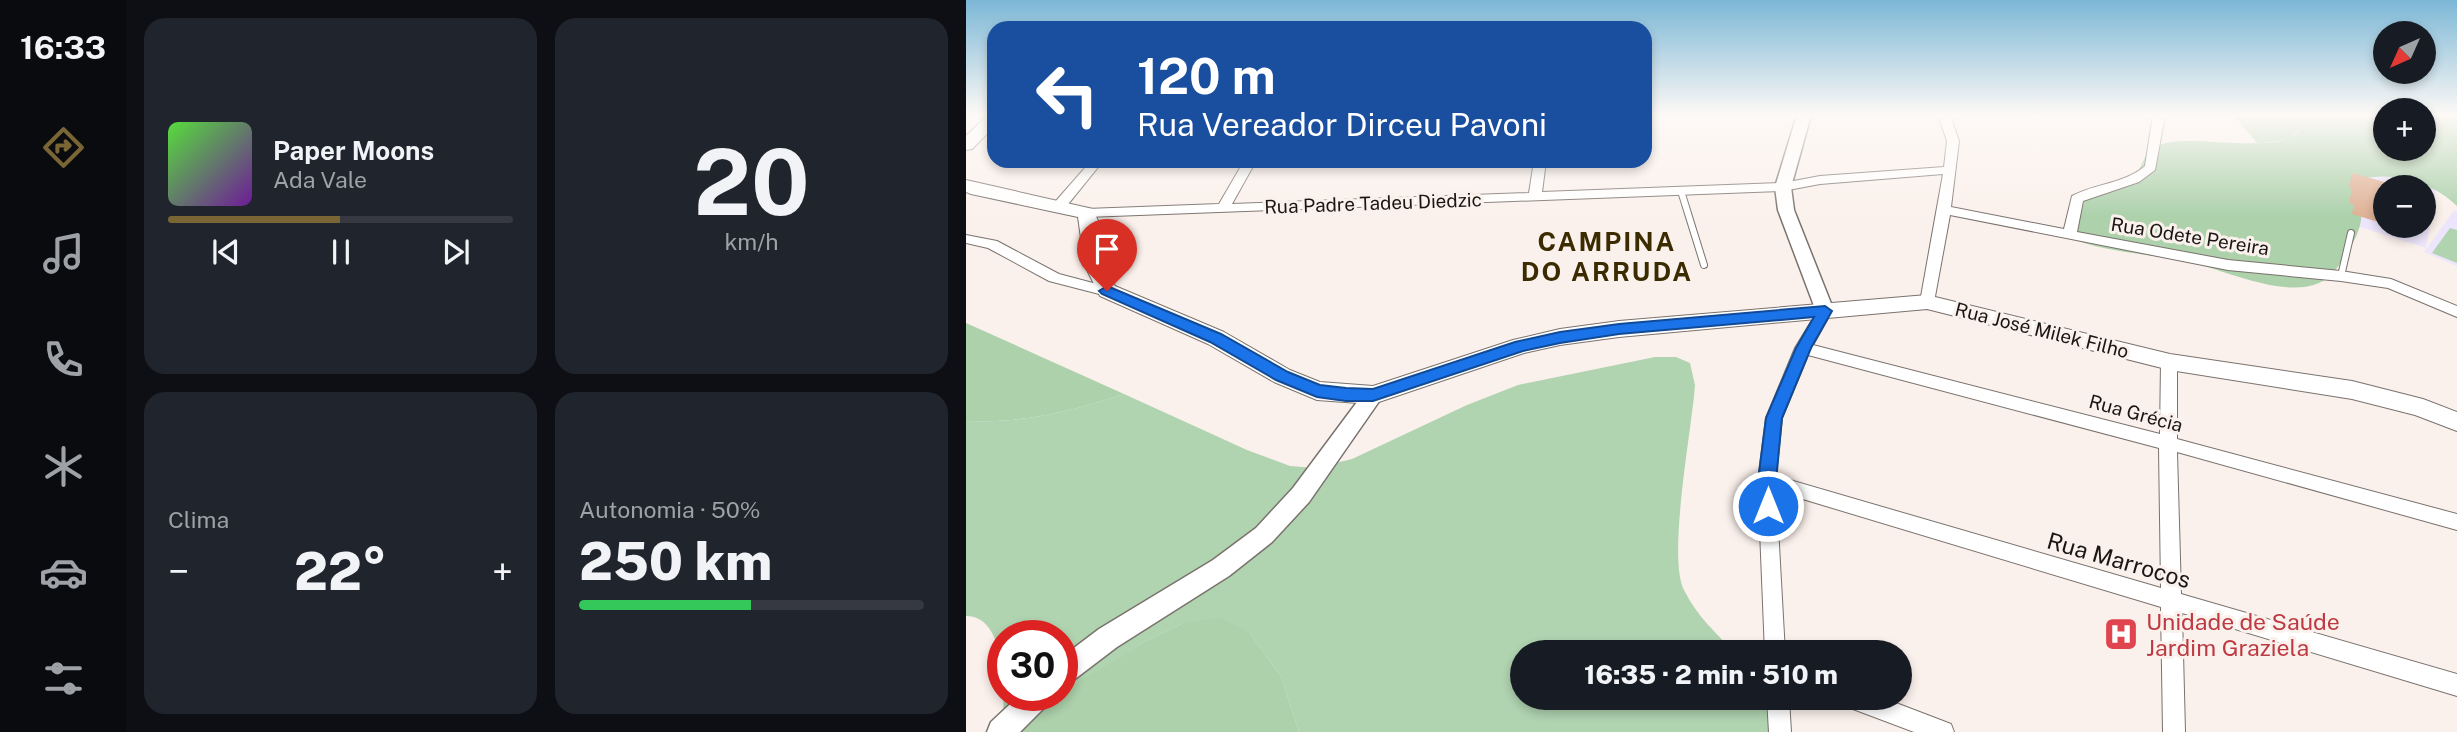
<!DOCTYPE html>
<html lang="pt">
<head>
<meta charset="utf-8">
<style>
  body { margin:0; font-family:"Public Sans",sans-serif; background:#20242c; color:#f1f3f6; height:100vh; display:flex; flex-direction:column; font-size:26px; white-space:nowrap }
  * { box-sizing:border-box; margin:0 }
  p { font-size:23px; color:#9ea1a6 }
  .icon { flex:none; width:38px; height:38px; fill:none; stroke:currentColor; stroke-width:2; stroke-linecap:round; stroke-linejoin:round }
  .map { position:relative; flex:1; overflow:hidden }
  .details { display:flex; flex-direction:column; gap:18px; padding:18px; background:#0d0f14; width:840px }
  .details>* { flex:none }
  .top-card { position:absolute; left:21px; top:21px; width:665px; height:147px; border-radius:21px; box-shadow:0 4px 10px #0003; background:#1a4fa0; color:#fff; overflow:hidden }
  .needle { width:46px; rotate:225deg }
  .tools { position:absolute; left:1407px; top:21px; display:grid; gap:14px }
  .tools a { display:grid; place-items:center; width:63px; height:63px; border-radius:50%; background:#171b24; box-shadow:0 4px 10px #0003; font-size:35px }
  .speed { position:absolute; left:21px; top:620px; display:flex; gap:14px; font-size:35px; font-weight:700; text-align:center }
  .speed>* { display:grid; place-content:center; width:91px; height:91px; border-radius:50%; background:#171b24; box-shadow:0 4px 10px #0003; line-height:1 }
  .speed .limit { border:10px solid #d22; background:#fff; color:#111 }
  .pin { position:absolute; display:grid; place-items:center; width:60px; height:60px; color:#fff; margin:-72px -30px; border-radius:50% 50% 50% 0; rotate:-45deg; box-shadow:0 0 7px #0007 }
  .pin .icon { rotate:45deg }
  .me { position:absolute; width:77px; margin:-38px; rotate:0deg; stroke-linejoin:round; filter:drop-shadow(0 0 5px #0008) }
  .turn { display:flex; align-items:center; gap:24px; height:147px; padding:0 35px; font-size:32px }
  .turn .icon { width:91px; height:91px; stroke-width:2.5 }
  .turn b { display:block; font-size:49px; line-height:60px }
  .big { font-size:52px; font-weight:800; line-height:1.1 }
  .details .card { flex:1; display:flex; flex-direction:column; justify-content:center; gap:10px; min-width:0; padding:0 24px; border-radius:21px; background:#20242c }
  .details .dial { align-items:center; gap:0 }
  .dial b { font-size:91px; line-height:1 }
  .song { display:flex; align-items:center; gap:21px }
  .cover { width:84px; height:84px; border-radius:10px; background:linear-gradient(135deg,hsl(110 70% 55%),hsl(280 70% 35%)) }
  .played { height:7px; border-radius:4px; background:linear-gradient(90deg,#7a6534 50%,#363941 50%) }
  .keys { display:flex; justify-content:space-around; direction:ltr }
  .heat { display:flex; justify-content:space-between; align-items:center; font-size:38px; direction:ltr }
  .charge { height:10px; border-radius:5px; background:linear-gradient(90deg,#34c759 50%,#363941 0) }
  .details .tiles { flex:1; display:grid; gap:18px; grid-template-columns:repeat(2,1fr) }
  .trip { position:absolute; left:544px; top:640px; width:402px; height:70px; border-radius:35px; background:#171b24; box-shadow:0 4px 10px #0003; font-weight:800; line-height:70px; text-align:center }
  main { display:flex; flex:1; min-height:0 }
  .tab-bar { display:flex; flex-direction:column; width:126px; justify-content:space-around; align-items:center; background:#090b0e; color:#9ea1a6 }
  .tab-bar .icon { width:49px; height:49px }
  .tab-bar .current { color:#7a6534 }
  .tab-bar b { font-size:32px; color:#f1f3f6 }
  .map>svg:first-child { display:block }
  .education { fill:#ede5fb; fill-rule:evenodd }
  .green { fill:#b0d3b0 }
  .forest { fill:#acd1ab }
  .building { fill:#dfb195 }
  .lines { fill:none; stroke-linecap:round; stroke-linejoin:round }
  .service-casing { stroke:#7a726d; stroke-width:8 }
  .minor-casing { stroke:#7a726d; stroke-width:2 }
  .tertiary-casing { stroke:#7a726d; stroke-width:3 }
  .secondary-casing { stroke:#7a726d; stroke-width:2 }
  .service { stroke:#fff; stroke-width:6 }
  .minor { fill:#fff; fill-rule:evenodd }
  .tertiary { fill:#fff; fill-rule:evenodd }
  .secondary { fill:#fff; fill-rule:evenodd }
  .route { fill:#1a73e8; stroke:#114b97; stroke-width:2 }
  .labels { text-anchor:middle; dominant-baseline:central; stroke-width:6; stroke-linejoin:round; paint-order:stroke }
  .street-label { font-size:19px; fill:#191614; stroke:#fbf1ec }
  .near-street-label { font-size:23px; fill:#191614; stroke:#fbf1ec }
  .near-health-label { font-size:23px; fill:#be3a42; stroke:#fbf1ec; text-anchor:start }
  .district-label { font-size:26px; font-weight:bold; letter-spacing:2px; fill:#3b2b01; stroke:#fbf1ec }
</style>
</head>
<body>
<main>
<nav class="tab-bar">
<b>16:33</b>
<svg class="icon current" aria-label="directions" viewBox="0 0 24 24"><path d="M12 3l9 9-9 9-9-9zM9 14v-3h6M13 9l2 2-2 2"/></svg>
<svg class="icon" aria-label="music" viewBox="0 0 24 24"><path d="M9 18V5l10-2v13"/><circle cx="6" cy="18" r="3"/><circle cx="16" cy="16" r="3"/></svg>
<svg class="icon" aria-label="phone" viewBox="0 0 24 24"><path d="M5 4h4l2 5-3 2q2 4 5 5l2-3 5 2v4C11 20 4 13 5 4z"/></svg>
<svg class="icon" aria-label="climate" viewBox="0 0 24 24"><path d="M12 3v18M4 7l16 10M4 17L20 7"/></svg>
<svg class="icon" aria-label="car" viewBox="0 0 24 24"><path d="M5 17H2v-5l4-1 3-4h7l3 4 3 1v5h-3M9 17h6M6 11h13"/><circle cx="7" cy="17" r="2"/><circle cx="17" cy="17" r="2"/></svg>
<svg class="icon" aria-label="filters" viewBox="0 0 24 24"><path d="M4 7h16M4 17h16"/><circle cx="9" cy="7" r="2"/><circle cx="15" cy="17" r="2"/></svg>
</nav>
<section class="details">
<div class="tiles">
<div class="card">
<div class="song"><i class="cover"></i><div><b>Paper Moons</b><p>Ada Vale</p></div></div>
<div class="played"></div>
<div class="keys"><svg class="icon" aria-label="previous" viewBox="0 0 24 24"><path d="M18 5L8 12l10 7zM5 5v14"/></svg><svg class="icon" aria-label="pause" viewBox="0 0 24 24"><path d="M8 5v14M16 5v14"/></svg><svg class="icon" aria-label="next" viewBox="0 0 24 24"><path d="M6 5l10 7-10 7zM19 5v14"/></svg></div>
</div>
<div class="card dial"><b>20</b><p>km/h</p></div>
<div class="card"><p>Clima</p>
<div class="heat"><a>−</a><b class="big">22°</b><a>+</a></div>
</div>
<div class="card"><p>Autonomia · 50%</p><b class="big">250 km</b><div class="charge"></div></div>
</div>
</section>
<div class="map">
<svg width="1491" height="732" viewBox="0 0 1491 732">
  <rect width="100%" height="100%" fill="#fbf1ec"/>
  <!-- education -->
  <path class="education" d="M 1384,160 L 1471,186 L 1460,248 L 1366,218 ZM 1419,187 L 1458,187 L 1458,226 L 1419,226 Z
    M 1488,210 L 1491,211 L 1491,266 L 1458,252 Z"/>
  <!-- green -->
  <path class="green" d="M 1267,115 L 1326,115 L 1334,121 L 1336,128 L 1323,139 L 1292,144 Z
    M 1484,228 L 1491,230 L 1491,263 L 1466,253 Z
    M 689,357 L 710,357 L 724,363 L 729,385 C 726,429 701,557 718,590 C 730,615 750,633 769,653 L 556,653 L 556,698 L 799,698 L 809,732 L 333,732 L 315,676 L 283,632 L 215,624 L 180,641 L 96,693 L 96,635 L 37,635 L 37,695 L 93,695 L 37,732 C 37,703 44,616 0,616 L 0,421 C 54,424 107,411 158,394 L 281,450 L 324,466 L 349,468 L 386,459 L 501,405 L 552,385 Z"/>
  <!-- forest -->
  <path class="forest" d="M 1326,115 L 1419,115 L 1419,149 L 1458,149 L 1458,115 L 1491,115 L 1491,206 C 1467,182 1425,170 1393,180 C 1397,215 1399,226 1379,256 C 1373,266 1365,278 1353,283 C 1320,298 1262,272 1228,263 C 1190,254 1150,254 1112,241 L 1110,225 L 1114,199 C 1130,192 1148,187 1164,178 C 1181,168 1173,149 1200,143 C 1234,135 1316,156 1335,129 L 1334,121 Z
    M 0,323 L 158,394 C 107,411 54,424 0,421 Z
    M 254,618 L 283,632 L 315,676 L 333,732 L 40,732 L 99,690 L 180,641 L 215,624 Z"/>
  <!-- building -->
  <path class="building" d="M 1386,173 L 1419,182 L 1419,224 L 1386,214 L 1388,204 L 1383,203 L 1386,189 L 1383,188 Z"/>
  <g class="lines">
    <!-- service casing -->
    <g class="service-casing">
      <path id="service" d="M 715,191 L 738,265
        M 1375,276 L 1385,233"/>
    </g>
    <!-- minor casing -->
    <g class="minor-casing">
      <path id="minor" d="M 679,115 L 689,115 L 679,118 Z
        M 972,115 L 984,115 L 993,141 L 985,207 L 1098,229 L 1106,196 C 1130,183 1158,184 1179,166 L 1187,115 L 1199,115 L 1189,170 L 1173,182 L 1117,201 L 1111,232 L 1262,260 L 1375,271 L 1425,279 L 1491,306 L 1491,317 L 1422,288 L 1375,281 L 1262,270 L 984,215 L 968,302 L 961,307 L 954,302 L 977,174 L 854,184 L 817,191 L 120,217 L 113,213 L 120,209 L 253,204 L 278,161 L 290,161 L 266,204 L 563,193 L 568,161 L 580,161 L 576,192 L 817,183 L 854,176 L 978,167 L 981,141 Z
        M 125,161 L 137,161 L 99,208 L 89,208 L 89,202 Z
        M 0,235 L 31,241 L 93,274 L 146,288 L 148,291 L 141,296 L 83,281 L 22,248 L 0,243 Z
        M 859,306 L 866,311 L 847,345 L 1194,434 L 1195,362 L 1203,356 L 1209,358 L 1211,362 L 1211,439 L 1491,514 L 1491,530 L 1211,452 L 1215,594 L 1491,674 L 1491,696 L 1216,613 L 1219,732 L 1197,732 L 1195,607 L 810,491 L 819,653 L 799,653 L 792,481 L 800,418 L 829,348 L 854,307 ZM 842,355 L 1193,448 L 1195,588 L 810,476 L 816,418 Z
        M 801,698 L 823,698 L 825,732 L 803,732 Z
        M 876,698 L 917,698 L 985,724 L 988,732 L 948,732 L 879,706 Z"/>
    </g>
    <!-- tertiary casing -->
    <g class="tertiary-casing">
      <path id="tertiary" d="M 831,115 L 845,115 L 825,187 L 828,210 L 868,311 L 865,315 L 853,315 L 850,311 L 812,210 L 809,187 Z
        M 407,387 L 414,390 L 417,395 L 414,400 L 343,502 L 306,542 L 263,576 L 151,647 L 105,682 L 96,686 L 96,657 L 133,629 L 247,560 L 290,528 L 327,488 L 400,390 Z
        M 54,695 L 86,695 L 82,704 L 54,732 L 21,732 L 25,722 Z"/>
    </g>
    <!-- secondary casing -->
    <g class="secondary-casing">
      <path id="secondary" d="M 22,115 L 28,115 L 28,127 L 6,149 L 0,150 L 0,136 Z
        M 0,180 L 127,209 L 135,228 L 139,266 L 149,286 L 258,332 L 324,370 L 354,382 L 407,386 L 547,340 L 594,329 L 653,321 L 961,295 L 1204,354 L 1386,381 L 1457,399 L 1491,412 L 1491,431 L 1449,415 L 1386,399 L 1204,370 L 961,309 L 653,337 L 594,345 L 558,353 L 407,404 L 351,400 L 308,382 L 242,344 L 134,296 L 119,266 L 112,217 L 5,194 L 0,192 Z"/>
    </g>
    <!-- service -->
    <use href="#service" class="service"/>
    <!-- minor -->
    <use href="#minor" class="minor"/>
    <!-- tertiary -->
    <use href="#tertiary" class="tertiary"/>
    <!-- secondary -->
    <use href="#secondary" class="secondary"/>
  </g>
  <!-- sky -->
  <linearGradient id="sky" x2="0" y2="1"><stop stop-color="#7cb7d6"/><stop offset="0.53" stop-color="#fdf9f6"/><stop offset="1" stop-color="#fdf9f6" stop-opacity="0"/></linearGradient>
  <rect width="1491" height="217" fill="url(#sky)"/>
  <!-- route -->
  <path class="route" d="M 141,286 L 255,334 L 322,372 L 354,385 L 380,388 L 407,389 L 549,342 L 594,332 L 653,324 L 859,306 L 866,311 L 845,348 L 816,418 L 810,481 L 811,506 L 808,511 L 802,514 L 795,511 L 792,481 L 800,418 L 830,348 L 848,317 L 653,334 L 594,343 L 557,351 L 407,401 L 380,401 L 351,397 L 310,380 L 244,342 L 136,294 L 133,291 Z"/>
  <!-- icons -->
  <defs>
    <g id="hospital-square" transform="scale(1.75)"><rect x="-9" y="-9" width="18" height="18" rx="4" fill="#e0444e" stroke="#fbf1ec"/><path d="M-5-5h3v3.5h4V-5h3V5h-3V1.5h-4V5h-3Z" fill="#fff"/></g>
  </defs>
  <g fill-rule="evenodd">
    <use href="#hospital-square" x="1155" y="634"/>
  </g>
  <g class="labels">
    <!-- street labels -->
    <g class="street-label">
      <text transform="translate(407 203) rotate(-2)">Rua Padre Tadeu Diedzic</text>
      <text transform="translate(1224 236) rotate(9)">Rua Odete Pereira</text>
      <text transform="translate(1076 330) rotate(14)">Rua José Milek Filho</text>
      <text transform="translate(1170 413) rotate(15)">Rua Grécia</text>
    </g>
    <!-- near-street labels -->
    <g class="near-street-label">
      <text transform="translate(1153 560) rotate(16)">Rua Marrocos</text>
    </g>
    <!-- near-health labels -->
    <g class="near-health-label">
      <text x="1180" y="621">Unidade de Saúde<tspan x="1180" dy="26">Jardim Graziela</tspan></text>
    </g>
    <!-- district labels -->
    <g class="district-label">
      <text x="641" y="241">CAMPINA<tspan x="641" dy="30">DO ARRUDA</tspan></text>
    </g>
  </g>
</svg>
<div class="tools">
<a><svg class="needle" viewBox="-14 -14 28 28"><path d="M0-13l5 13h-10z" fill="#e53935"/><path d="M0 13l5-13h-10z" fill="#9ea1a6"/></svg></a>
<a>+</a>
<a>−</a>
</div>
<div class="speed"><div class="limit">30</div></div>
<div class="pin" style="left:141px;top:291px;background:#d93025"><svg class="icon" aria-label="arrive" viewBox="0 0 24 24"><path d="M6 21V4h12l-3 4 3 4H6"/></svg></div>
<svg class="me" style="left:802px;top:506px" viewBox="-20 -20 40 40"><circle r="17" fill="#1a73e8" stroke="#fff" stroke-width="3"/><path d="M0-11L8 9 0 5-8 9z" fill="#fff"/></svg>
<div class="trip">16:35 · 2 min · 510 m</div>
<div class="top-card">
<div class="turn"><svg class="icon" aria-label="left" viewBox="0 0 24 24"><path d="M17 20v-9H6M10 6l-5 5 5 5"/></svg><div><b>120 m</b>Rua Vereador Dirceu Pavoni</div></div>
</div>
</div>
</main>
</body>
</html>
